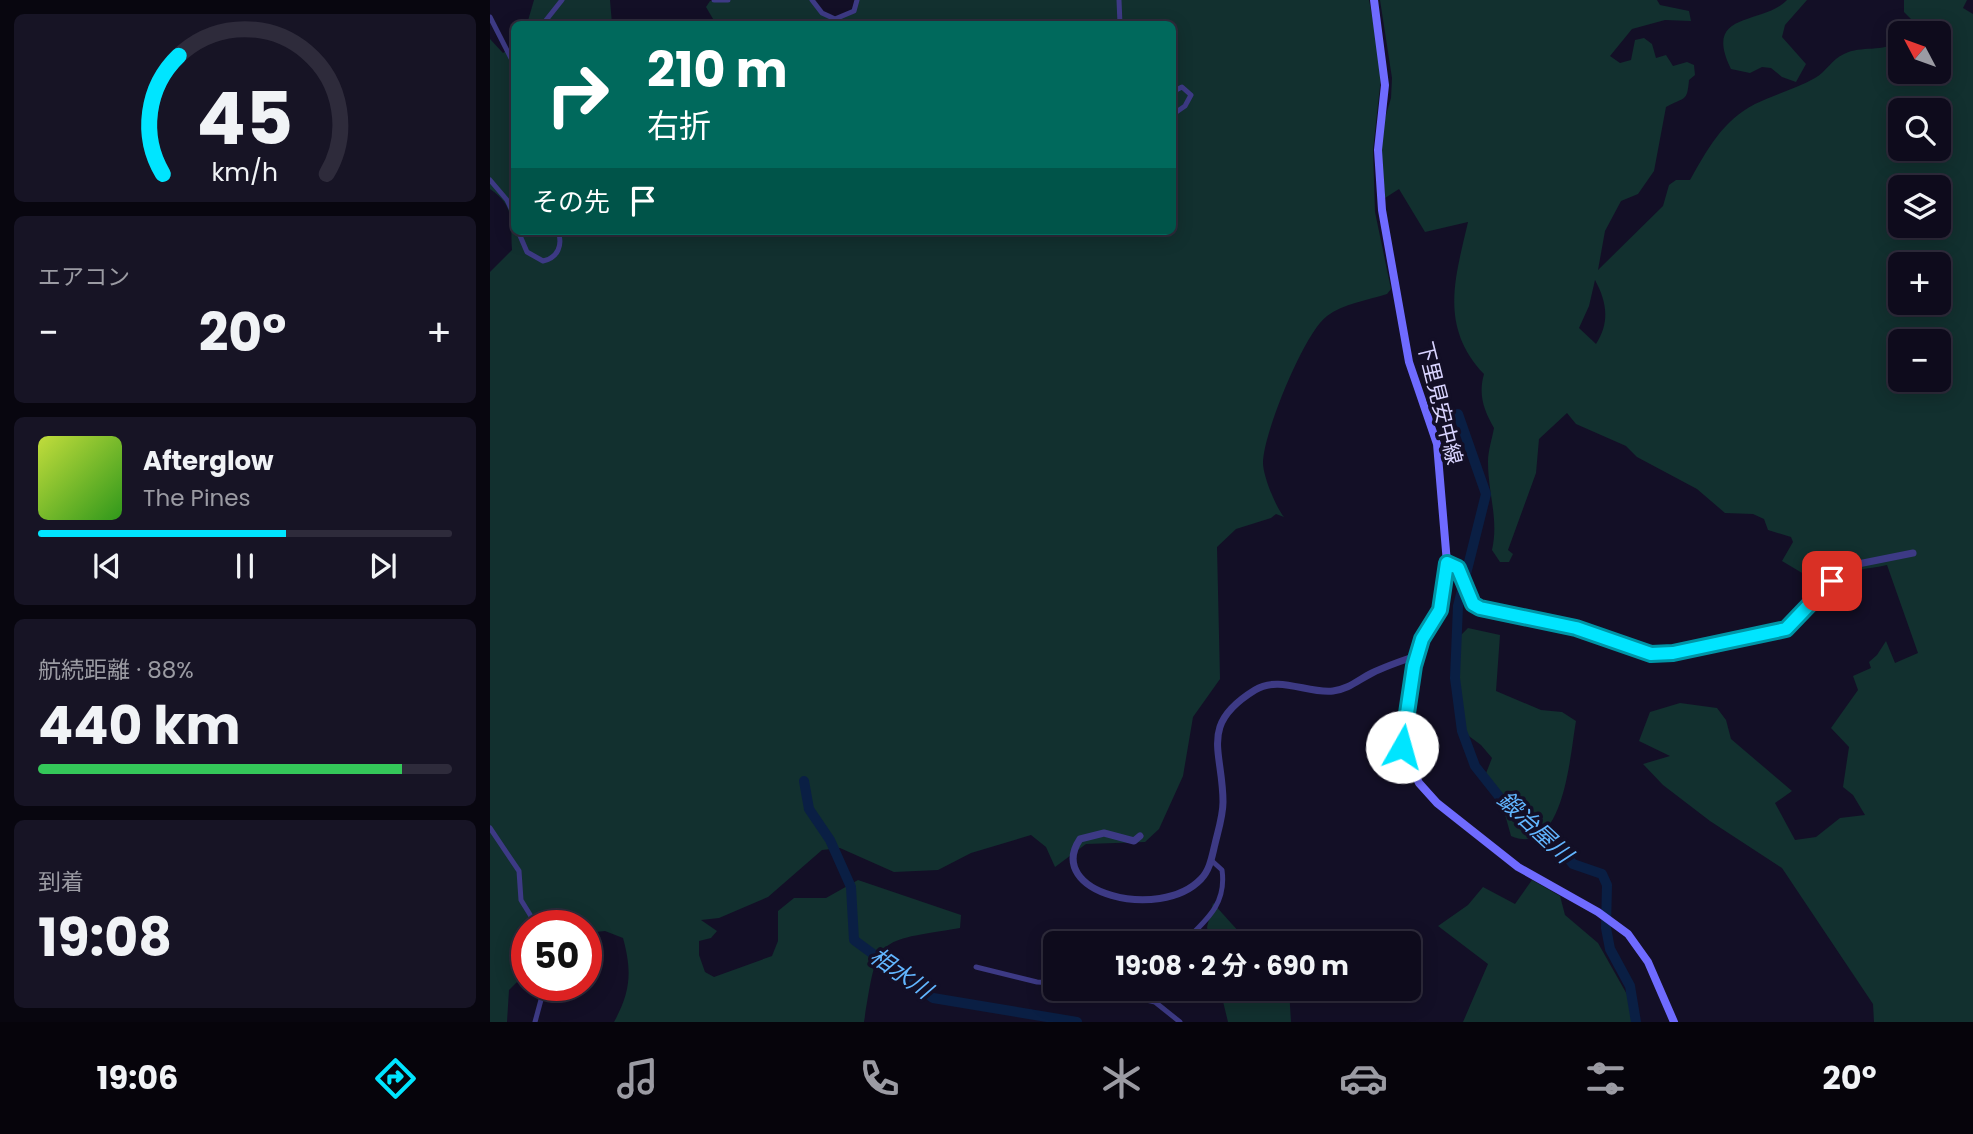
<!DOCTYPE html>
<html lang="ja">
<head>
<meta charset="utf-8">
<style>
  body { margin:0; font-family:Poppins,"Noto Sans JP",sans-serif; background:#171425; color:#f1f3f6; height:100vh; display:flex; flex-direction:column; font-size:26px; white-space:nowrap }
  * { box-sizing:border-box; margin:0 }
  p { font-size:23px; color:#9b9ba3 }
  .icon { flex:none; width:38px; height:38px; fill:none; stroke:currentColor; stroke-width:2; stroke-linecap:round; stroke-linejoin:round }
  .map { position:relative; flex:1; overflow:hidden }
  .sheet { display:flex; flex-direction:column; gap:14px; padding:14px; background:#08060f; width:490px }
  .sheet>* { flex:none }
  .guide { position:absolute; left:21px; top:21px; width:665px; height:214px; border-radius:10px; box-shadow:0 4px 18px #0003,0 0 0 2px #2e2b3b; background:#00695c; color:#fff; overflow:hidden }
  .needle { width:46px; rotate:311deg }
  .buttons { position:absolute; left:1398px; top:21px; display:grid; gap:14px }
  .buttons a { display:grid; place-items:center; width:63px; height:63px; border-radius:10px; background:#0e0b1c; box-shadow:0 4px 18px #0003,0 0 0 2px #2e2b3b; font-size:35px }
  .speed { position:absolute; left:21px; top:910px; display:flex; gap:14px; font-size:35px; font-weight:700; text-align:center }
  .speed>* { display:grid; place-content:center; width:91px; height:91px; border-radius:50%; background:#0e0b1c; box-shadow:0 4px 18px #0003,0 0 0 2px #2e2b3b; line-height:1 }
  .speed .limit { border:10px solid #d22; background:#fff; color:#111 }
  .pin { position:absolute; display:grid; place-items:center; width:60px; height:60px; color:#fff; margin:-30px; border-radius:14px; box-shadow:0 4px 10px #0006 }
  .me { position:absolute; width:77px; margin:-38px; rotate:7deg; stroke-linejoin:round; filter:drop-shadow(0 0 5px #0008) }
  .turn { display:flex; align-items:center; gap:24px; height:147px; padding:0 21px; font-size:32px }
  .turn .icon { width:91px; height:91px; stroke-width:2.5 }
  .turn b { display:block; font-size:49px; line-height:60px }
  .then { display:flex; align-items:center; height:66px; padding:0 21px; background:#0003; gap:14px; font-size:26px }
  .big { font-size:52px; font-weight:700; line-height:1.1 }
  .sheet .widget { flex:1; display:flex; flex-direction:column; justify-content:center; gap:10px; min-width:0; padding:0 24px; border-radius:10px; background:#171425 }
  .sheet .dial { align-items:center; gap:0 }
  .dial svg { height:182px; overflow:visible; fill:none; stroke:#2e2b3b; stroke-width:7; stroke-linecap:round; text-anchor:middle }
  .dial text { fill:#f1f3f6; stroke:none }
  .song { display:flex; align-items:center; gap:21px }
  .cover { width:84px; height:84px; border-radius:10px; background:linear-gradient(135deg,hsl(70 70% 55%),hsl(110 70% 35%)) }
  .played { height:7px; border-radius:4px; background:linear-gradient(90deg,#00e5ff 60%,#2e2b3b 60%) }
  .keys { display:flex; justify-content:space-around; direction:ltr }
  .heat { display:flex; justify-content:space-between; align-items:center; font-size:38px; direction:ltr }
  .charge { height:10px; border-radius:5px; background:linear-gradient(90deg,#34c759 88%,#2e2b3b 0) }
  .trip { position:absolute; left:553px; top:931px; width:378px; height:70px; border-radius:10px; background:#0e0b1c; box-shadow:0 4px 18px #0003,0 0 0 2px #2e2b3b; font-weight:700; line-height:70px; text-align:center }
  .dock { display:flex; height:112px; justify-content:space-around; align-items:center; background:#06040b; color:#9b9ba3 }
  .dock .icon { width:49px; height:49px }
  .dock .selected { color:#00e5ff }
  .dock b { font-size:32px; color:#f1f3f6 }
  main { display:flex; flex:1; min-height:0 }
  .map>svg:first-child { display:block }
  .green { fill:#12302f; fill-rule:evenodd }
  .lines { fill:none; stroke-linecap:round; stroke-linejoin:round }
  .river { stroke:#0a1f44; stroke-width:10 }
  .minor { stroke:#3d3a85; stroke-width:5 }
  .tertiary { stroke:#3d3a85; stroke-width:7 }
  .secondary { stroke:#6f6bff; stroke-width:8 }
  .route-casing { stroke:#0095a6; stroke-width:18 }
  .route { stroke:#00e5ff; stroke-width:12 }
  .labels { text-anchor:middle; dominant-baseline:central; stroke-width:7; stroke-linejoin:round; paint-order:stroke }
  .street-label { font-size:21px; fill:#d9d4ff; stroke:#130f26 }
  .water-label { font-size:23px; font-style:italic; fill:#62b6ff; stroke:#130f26 }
</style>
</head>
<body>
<main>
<section class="sheet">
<div class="widget dial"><svg viewBox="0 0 100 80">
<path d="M14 69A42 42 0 1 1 86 69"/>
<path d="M14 69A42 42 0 0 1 21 17" stroke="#00e5ff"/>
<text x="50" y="56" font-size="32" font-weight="700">45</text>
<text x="50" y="72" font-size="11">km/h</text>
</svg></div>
<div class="widget"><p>エアコン</p>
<div class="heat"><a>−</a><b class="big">20°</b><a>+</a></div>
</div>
<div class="widget">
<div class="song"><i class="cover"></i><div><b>Afterglow</b><p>The Pines</p></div></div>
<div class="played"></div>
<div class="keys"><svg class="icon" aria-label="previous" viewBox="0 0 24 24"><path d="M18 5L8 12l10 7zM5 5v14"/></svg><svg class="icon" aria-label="pause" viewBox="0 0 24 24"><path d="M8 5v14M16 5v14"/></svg><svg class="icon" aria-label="next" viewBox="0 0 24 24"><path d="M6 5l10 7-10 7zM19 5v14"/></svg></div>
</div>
<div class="widget"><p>航続距離 · 88%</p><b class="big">440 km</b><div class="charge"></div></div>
<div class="widget"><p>到着</p><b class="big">19:08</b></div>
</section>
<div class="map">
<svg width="1483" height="1022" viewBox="0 0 1483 1022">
  <rect width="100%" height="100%" fill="#130f26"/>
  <!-- green -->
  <path class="green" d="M 44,0 L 120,0 L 122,24 L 37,24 Z
    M 242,0 L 320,0 L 345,21 L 365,11 L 368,0 L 879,0 L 892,68 L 883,150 L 885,212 L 901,289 L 897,294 C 878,300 853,304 837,316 C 814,333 773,434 773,463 C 773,475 785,506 794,517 L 786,514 L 781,518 L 746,529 L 727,547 L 730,679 L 703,717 L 693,776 L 669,829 L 655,842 L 596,844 L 565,867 L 556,847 L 541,835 L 481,853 L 448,870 L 404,872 L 350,848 L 332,850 L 278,897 L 229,918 L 211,920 L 227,931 L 221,938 L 209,941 L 209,955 L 215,972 L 224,977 L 282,956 L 288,941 L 288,911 L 304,898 L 336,898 L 368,880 L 471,915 L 470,928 C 384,942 388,936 374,1022 L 124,1022 C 141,991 142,971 133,938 L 115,931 L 96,933 L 96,926 L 37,926 L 37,977 L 32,977 L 19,990 L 17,1022 L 0,1022 L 0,272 L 22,250 C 20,223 26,206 0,189 L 0,39 L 13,53 L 24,46 L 24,231 L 682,231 L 682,24 L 226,24 L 216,7 L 220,1 Z
    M 890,0 L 1167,0 L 1170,5 L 1199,11 L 1201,21 L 1175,20 L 1142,29 L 1120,56 L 1130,63 L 1141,60 L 1145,40 L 1154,38 L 1162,44 L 1166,58 L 1176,55 L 1183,66 L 1197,62 L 1204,65 L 1205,75 L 1199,80 C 1197,103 1195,96 1176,107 L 1164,171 L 1148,194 L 1131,201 L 1115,231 L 1108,270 L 1173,206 L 1179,185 L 1186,180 L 1200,180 C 1217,150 1233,120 1265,104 C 1285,94 1306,89 1325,78 C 1336,72 1342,59 1354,54 C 1372,45 1392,53 1410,41 L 1410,72 L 1449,72 L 1449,33 L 1419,33 L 1425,23 L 1414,12 L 1414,0 L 1477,0 L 1473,8 L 1483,14 L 1483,1022 L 1384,1022 L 1383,1004 L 1292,868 L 1220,821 L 1173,785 L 1153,764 L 1180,756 L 1149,741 L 1160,712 L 1190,703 L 1227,708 L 1236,720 L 1241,739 L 1302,791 L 1285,803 L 1305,840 L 1326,837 L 1350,818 L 1375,815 L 1363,795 L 1353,787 L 1359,747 L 1341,728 L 1368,690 L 1363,676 L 1381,668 L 1379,662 L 1387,655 L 1396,641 L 1405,663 L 1428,653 L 1397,565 C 1377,570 1368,567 1349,577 L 1345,590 L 1339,589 L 1292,561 L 1303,542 L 1301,537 L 1278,530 L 1274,519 L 1263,514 L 1235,513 L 1207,489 L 1147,457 L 1136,446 L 1086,424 L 1077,413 L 1049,439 L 1046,473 L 1018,550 L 1023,554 L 1019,562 L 1010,562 L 1002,550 C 1009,519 998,494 998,462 C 998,451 1002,439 1004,428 C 994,410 988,395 994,374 C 949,326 965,279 978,222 L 935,232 L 909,189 L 895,198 L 891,150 L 893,125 L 901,98 L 902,78 ZM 1410,110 L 1449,110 L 1449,149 L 1410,149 ZM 1410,187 L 1449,187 L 1449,226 L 1410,226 ZM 1410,264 L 1449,264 L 1449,303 L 1410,303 ZM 1105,280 C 1117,302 1120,322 1106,344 L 1089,328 L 1099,306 ZM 1410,341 L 1449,341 L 1449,380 L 1410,380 Z
    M 1297,0 L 1317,0 L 1295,25 L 1292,37 L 1316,64 L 1306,82 L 1292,77 L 1281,68 L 1272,67 L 1260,73 L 1241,69 C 1212,10 1272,26 1297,0 Z
    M 978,628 L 1010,635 L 1006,691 L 1051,710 L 1072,712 L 1086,721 C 1080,754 1074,859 1021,836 L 1011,800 L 993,781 L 1002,758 L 991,745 L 968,728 L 963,673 L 967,639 Z
    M 1042,880 L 1070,896 L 1075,915 L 1108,943 L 1139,998 L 1142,1022 L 973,1022 L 998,964 L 948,926 L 978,905 L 993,887 L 1025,904 Z
    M 723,903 L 759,943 L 720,943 L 717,927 Z
    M 730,989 L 799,989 L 801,1022 L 738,1022 Z"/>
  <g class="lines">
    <!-- river -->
    <path class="river" d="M 968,414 L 996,494 L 968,606 L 965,678 L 972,731 L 985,766 L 1019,809 L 1072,851 L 1083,864 L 1112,874 L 1117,885 L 1116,928 L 1120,949 L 1140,986 L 1146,1022
      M 314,781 L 319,809 L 340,840 L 361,887 L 364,940 L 443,998 L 587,1022"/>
    <!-- minor -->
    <path class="minor" d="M 224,0 L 238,0
      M 322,0 L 332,13 L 345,19 L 364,11 L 367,0
      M 629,0 L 630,24
      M 0,17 L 24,64
      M 53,24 L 72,0
      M 682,92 L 692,87 L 701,95 L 695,106 L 682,115
      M 0,180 L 17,200 L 24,215
      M 28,231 L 37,252 L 53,261 C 68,258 73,245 68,231
      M 0,828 L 29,871 L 31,900 L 47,926
      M 693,943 C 715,921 737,905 732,870 L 721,860
      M 486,967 L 547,982 L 565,983
      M 609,989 L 665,1002 L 690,1022
      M 665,1002 L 668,989
      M 45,1022 L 55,985"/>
    <!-- tertiary -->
    <path class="tertiary" d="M 957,563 L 968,568 L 983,604 L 990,608 L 1086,628 L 1161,654 L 1183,653 L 1296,629 L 1353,573 L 1368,564 L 1423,553
      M 650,836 L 644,841 L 614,833 L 590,839 C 554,893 670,922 711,879 C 720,870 722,856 725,844 C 728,831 733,816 733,802 C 733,751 708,725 765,690 C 789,675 818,694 843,691 C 859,689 868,680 882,673 C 896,666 911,661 926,656"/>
    <!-- secondary -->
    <path class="secondary" d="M 884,0 L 895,85 L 888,150 L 892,210 L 919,362 L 947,444 L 957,563 L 950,610 L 932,639 L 924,666 L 912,747 L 929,783 L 947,803 L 1028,867 L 1108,912 L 1138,934 L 1158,962 L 1184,1022"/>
  </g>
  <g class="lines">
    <!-- route casing -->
    <g class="route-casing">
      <path id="route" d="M 912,747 L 924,666 L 932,639 L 950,610 L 957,563 L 968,568 L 983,604 L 990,608 L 1086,628 L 1161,654 L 1183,653 L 1296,629 L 1342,581"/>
    </g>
    <!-- route -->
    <use href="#route" class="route"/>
  </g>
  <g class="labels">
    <!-- street labels -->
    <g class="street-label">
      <text transform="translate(950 403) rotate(76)">下里見安中線</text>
    </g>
    <!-- water labels -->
    <g class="water-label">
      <text transform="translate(1045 827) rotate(43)">鍛冶屋川</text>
      <text transform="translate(411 973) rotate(35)">相水川</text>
    </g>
  </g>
</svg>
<div class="buttons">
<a><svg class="needle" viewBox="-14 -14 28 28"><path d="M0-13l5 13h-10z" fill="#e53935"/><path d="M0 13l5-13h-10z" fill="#9b9ba3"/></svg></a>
<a><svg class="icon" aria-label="search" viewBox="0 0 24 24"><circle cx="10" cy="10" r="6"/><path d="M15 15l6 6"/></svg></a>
<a><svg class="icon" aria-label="layers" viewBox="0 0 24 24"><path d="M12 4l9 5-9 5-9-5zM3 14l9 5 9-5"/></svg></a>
<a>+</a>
<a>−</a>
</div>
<div class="speed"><div class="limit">50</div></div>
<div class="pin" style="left:1342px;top:581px;background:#d93025"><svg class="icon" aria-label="arrive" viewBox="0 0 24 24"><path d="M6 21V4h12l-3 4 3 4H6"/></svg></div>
<svg class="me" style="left:912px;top:747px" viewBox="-20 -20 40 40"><circle r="19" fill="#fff"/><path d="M0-13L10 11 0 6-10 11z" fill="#00e5ff"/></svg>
<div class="trip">19:08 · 2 分 · 690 m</div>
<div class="guide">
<div class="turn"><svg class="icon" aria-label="right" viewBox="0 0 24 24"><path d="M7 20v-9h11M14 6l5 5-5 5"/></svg><div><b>210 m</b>右折</div></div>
<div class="then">その先<svg class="icon" aria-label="arrive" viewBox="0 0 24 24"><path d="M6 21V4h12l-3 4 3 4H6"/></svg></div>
</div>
</div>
</main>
<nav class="dock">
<b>19:06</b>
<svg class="icon selected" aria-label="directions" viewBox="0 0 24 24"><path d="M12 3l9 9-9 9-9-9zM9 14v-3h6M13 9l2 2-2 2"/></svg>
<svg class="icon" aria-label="music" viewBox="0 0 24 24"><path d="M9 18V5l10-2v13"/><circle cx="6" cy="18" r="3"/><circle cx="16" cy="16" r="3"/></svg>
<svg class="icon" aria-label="phone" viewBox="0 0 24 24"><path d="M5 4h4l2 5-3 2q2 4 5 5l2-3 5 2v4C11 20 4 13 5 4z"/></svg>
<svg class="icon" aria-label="climate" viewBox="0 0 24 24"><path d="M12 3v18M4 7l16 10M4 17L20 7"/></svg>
<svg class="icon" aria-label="car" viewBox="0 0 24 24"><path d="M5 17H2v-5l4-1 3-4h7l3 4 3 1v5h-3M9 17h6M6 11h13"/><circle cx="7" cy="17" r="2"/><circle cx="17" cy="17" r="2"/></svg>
<svg class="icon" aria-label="filters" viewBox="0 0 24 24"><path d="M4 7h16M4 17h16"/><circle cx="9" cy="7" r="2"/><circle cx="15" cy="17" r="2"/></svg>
<b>20°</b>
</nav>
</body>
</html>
